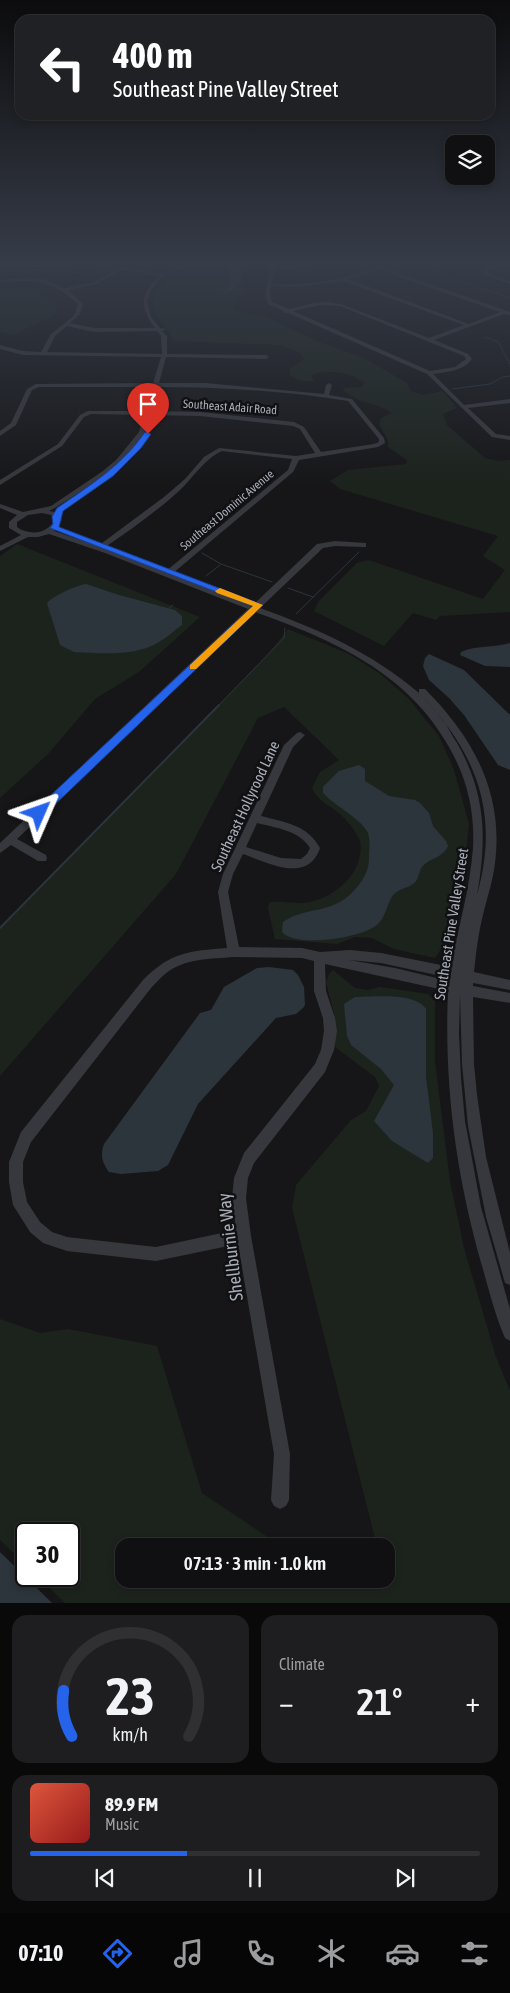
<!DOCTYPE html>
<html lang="en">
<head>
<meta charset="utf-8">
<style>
  body { margin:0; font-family:"Asap Condensed",sans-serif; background:#1e1e20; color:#f1f3f6; height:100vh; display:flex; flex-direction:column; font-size:19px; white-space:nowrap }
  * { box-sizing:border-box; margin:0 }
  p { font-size:16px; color:#9c9d9f }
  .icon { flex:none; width:28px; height:28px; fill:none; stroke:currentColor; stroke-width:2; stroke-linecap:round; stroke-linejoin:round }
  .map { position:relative; height:1603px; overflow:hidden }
  .side { display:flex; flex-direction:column; gap:12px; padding:12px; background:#09090a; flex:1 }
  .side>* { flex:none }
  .hud { position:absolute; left:15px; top:15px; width:480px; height:105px; border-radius:15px; box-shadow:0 2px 8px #0003,0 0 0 1px #303032; background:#202124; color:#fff; overflow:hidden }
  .buttons { position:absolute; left:445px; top:135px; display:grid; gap:10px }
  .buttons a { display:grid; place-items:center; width:50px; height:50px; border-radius:10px; background:#101012; box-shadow:0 2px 8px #0003,0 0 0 1px #303032; font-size:25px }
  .speed { position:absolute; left:15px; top:1522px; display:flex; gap:10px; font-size:25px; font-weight:700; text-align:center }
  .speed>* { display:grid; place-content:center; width:65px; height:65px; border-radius:50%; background:#101012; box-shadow:0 2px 8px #0003,0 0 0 1px #303032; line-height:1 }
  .speed .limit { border:2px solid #111; border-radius:8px; background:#fff; color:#111 }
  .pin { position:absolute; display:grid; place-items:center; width:42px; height:42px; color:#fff; margin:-51px -21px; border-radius:50% 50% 50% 0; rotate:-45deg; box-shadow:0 0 5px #0007 }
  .pin .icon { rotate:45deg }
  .me { position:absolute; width:55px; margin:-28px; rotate:47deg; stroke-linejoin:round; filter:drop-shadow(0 0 4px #0008) }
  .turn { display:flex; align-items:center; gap:18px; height:105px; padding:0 15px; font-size:22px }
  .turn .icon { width:65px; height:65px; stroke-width:2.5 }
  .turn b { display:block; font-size:35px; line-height:42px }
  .big { font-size:38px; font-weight:600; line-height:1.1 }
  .side .widget { flex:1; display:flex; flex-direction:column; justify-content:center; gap:8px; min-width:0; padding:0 18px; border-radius:15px; background:#1e1e20 }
  .side .dial { align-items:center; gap:0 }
  .dial svg { height:130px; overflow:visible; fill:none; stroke:#303032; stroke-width:7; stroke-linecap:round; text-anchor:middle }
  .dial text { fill:#f1f3f6; stroke:none }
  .song { display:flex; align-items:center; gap:15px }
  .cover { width:60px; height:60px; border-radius:8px; background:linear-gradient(135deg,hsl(10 70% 55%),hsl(0 70% 35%)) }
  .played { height:5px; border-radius:2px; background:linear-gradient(90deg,#2563eb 35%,#303032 35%) }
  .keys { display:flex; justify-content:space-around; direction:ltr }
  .heat { display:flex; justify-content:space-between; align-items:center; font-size:28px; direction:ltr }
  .side .tiles { flex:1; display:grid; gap:12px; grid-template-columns:1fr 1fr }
  .widget:last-child { grid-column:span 2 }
  .trip { position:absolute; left:115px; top:1538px; width:280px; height:50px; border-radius:15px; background:#101012; box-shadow:0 2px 8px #0003,0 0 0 1px #303032; font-weight:600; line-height:50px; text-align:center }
  .dock { display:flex; height:80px; justify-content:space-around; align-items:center; background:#060607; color:#9c9d9f }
  .dock .icon { width:35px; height:35px }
  .dock .current { color:#2563eb }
  .dock b { font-size:22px; color:#f1f3f6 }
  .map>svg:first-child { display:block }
  .green { fill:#1c231d }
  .water { fill:#2c353c }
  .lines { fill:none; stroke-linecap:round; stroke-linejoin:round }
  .stream-far1 { stroke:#2c353c; stroke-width:1 }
  .stream { stroke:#2c353c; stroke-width:2 }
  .minor { fill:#37383d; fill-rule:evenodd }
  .route { fill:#2563eb; stroke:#184099 }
  .slow { fill:#f59e0b }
  .labels { text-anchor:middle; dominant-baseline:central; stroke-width:5; stroke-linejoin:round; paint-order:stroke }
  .far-street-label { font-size:12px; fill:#a8adb8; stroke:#111113 }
  .street-label { font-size:15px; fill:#a8adb8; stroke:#111113 }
  .near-street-label { font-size:18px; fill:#a8adb8; stroke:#111113 }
</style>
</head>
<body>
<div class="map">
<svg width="510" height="1603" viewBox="0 0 510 1603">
  <rect width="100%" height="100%" fill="#161618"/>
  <!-- green -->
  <path class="green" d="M 203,263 L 230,263 L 230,287 L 222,293 L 231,291 L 241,282 L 247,288 L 245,294 L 233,303 L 235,310 L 267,317 L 319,342 L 364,358 L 407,383 L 411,391 L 422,395 L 443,391 L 457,408 L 443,414 L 447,425 L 485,458 L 498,461 L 510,460 L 510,612 L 440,616 L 436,620 L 413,613 L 384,646 L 314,611 L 319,601 L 357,563 L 369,560 L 483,599 L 505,570 L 483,556 L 498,536 L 340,489 L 330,481 L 348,470 L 398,465 L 406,464 L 407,460 L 388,447 L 388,441 L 379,424 L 381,418 L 392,413 C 376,401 356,405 342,388 L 361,387 L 365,383 C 349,372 330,369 311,375 L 314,381 C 304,382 299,381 290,375 L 290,369 L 304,359 L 299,352 L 279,345 L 173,341 C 170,330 161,325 156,315 C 140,286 183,271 203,263 Z
    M 29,288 L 36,290 L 57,307 L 56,314 L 14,335 L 0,332 L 0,289 Z
    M 17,544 L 200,617 L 139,672 L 95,699 L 48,754 L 0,798 L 0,556 Z
    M 288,629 L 349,654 L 379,673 L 408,698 L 439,736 L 454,770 L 469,824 L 464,871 L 441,949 L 435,958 L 394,949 L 372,938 L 355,937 L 337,944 L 275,939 L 268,908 L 269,903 C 281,900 292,904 304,903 C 332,900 366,873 360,841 C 358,835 350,824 345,819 C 335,807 318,803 312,788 L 320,772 L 339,760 L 284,707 L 258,718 L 176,874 L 0,1076 L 0,929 L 269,653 Z
    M 333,970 L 355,988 L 368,990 L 380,987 L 428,994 L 435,1001 L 435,1062 L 450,1181 L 464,1248 L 496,1357 L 510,1391 L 510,1603 L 65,1603 L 37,1576 L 69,1576 L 69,1534 L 26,1534 L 26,1565 L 0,1540 L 0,1319 L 40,1333 L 68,1329 L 157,1346 L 202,1493 L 281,1546 L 124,1546 L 124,1579 L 339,1579 L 366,1586 L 370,1579 L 386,1579 L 386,1546 L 377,1546 L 292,1208 L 296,1185 L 351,1120 L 366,1111 L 379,1086 L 375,1077 L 335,1047 L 334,1013 L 326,982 L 329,974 Z"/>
  <!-- water -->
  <path class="water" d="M 230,263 L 243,263 L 241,270 L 241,282 L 231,291 L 221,294 L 230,287 Z
    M 86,584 L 119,595 L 175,610 L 182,616 L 182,625 C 171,633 162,642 149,647 C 126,656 99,653 74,652 L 60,645 L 47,603 C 53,596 77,585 86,584 Z
    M 510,643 L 510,667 L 485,666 L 460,655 L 461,652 C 477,645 493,648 510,643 Z
    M 429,654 L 464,670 L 510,715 L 510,770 L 498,765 L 464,715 L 449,698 L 429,680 L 423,666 L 425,658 Z
    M 359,765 L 365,769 L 365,781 L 389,796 L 415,800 L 420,803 L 429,813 L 433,826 L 446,841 L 448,846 C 442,859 430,857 422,867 C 419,871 419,877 416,881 C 411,888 399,888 393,895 C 386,905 386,920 374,927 C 357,938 296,948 282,932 L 283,922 C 310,904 333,917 358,886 C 365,877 369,869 369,858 C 369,849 371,838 367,831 C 356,815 336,807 323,793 L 323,787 L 339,771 Z
    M 269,967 L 293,970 L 298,975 L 304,987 L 305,1005 L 303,1008 L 296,1014 L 276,1018 L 198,1104 L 168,1165 L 158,1171 L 121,1174 L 109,1172 C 102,1162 100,1155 104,1144 L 200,1013 L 211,1010 L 224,987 L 257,968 Z
    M 355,997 C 373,997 415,992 426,1009 L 426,1077 L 433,1133 L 433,1158 L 428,1163 L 392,1141 L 374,1121 L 394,1085 L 381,1069 L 351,1045 L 347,1036 L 344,1004 Z
    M 0,1552 L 52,1603 L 0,1603 Z"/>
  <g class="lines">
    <!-- stream-far1 -->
    <path class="stream-far1" d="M 441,263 L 438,269 L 443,275 L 510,298
      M 0,272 L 45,270 L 82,273
      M 485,337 L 498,342 L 510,364
      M 452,389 L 490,384 L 503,377 L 510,376
      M 202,553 L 221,564 L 272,582
      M 206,576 L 220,565
      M 288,588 L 313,597
      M 169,608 L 173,605
      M 296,614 L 359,552
      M 218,706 L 284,638 L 285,628"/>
    <!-- stream -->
    <path class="stream" d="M 0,928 L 219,705"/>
    <!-- minor -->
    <path class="minor" d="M 85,263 L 95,263 L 164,274 L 191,263 L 197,263 L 163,276 L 151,290 L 147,301 L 151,317 L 160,328 L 166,329 L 162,331 L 167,336 L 167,354 L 266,355 L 269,357 L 266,359 L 166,357 L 159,383 L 205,383 L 324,394 L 326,385 L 329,383 L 332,385 L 329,395 L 352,399 L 384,438 L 385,443 L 378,447 L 299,460 L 293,472 L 172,574 L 253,605 L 317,544 L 335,541 L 366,543 L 366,547 L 363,547 L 335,546 L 323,548 L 260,608 C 318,629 371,652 419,693 L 419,689 L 425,689 C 473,737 504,793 495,863 C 493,881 487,898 483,915 C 478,934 476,953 474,972 L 510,980 L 510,990 L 473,983 L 473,986 L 510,993 L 510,1003 L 473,997 L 474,1064 L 477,1095 L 486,1157 L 510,1253 L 510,1285 L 505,1283 L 486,1217 L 468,1126 L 462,1064 L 460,994 L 459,1034 L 461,1078 L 465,1121 L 481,1207 L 510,1309 L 510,1341 L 505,1338 C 495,1315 489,1290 482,1266 C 456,1174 444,1087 448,991 L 325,964 L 326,991 L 335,1018 L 337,1031 L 334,1050 L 325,1072 L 254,1163 L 248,1178 L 246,1198 L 251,1236 L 290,1454 L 289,1500 L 286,1506 L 280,1509 L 274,1506 L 271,1500 L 274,1454 L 238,1244 L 156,1261 L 67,1251 L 43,1243 L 30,1232 L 13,1205 L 9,1182 L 9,1162 L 21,1132 L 143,980 C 171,952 189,951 227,948 L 218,892 L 223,874 L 284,745 L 297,733 L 300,732 L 305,735 L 293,747 L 261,816 C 284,822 308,825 320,848 C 308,884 268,863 243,854 L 233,874 L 228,892 L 239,947 L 302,948 L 320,952 L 350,950 L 381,953 L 451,967 C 458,928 470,889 473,848 C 475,812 467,778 449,747 C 407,672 333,640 255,612 L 17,839 L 46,855 L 47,858 L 46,861 L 38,861 L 11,845 L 0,853 L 0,843 L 248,609 L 105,553 L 49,534 L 38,537 L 28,537 L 0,551 L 0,546 L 21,535 L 9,528 L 9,522 L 17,515 L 0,508 L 0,504 L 23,512 L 51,506 L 103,471 L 117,459 L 139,432 L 144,415 L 91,414 L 84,417 L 62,446 L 0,485 L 0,480 L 58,444 L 80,415 L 88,411 L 145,411 L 152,387 L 39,387 L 32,390 L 16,425 L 0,436 L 0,431 L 11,423 L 27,389 L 36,384 L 153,383 L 161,357 L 23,355 L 0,349 L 0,345 L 23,351 L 41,352 L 51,334 L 74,316 L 78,304 C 50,279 37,280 0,282 L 0,280 L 28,278 L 43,279 L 65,288 L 94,282 L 117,269 ZM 122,270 L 160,276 C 140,292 139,307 155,328 L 94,328 L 70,323 L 80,314 L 83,304 L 68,290 L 97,284 ZM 67,326 L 94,332 L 157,331 L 161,336 L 162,352 L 162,354 L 47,352 L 55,336 ZM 158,387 C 221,387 286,391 348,401 L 379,439 L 379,442 L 374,444 L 321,452 L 304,427 L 294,422 L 200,412 L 151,411 ZM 150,415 L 200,416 L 293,426 L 300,429 L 315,453 L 296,456 L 219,448 L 204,457 L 185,479 L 164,497 L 98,546 L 54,531 L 62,520 L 59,517 L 63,511 L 72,503 L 67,502 L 55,512 L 49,511 L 55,508 C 87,487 123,467 144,433 C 147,428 148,421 150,415 ZM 222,451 L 292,459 L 288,470 L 165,572 L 104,548 C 130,530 156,512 179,491 C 193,478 204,459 222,451 ZM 42,513 L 51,515 L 54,520 C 48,534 29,536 17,527 L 17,522 L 28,515 ZM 420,694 C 477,753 500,814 477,895 C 487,838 486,794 457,743 C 452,736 448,727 443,720 C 436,711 428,703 420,694 ZM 257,823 C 276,828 299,830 310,848 L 307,854 L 301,859 L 281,858 L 246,847 ZM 234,957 L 302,958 L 314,961 L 314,991 L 323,1018 L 324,1031 L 321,1050 L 315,1064 L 244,1153 L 234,1178 L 232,1198 L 236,1230 L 156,1247 L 67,1237 L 52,1232 L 40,1222 L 27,1202 L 23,1182 L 23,1162 L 31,1142 L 151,988 C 156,983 160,978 165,974 C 184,958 212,959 234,957 ZM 349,960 L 381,963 L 450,978 L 449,981 L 395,968 Z
      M 271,263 L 275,263 L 275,266 L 293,267 L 320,263 L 293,269 L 275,268 L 271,284 C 297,285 324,283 349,276 C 363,273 381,263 394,263 L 384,268 L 510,312 L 510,315 L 504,314 L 434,340 L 468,354 L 472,359 C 463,371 447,372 433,374 L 464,405 L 510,399 L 510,403 L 468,408 L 496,434 L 510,436 L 510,440 L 492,437 L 427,374 L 288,313 L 284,313 L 284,311 L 268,304 L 265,294 ZM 380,270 L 500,312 L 469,324 L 348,279 ZM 343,281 L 464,325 L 429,338 L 341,304 L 327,302 L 314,303 L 289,309 L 272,302 L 270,294 L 271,286 L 301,287 ZM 320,305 L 340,306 L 464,356 L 466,359 L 455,367 L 430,371 L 293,311 Z
      M 510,263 L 510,265 L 486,270 L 490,274 L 510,281 L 510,284 L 486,276 L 481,270 L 485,267 Z"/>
  </g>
  <!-- sky -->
  <linearGradient id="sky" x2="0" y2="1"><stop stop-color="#0c0c0d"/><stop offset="0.54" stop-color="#363c48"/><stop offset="1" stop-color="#363c48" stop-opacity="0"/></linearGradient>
  <rect width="510" height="487" fill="url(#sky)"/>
  <!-- route -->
  <path class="route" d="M 145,432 L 151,434 L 141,448 L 113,476 L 63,511 L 59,527 L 263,605 L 43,816 L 35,816 L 33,813 L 35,810 L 253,606 L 50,528 L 53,524 L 52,517 L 57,508 C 89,486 123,465 145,432 Z"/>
  <!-- slow -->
  <path class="slow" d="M 220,588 L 263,605 L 196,669 L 190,669 L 190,665 L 253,606 L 217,593 L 215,591 Z"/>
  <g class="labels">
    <!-- far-street labels -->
    <g class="far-street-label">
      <text transform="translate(230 407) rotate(4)">Southeast Adair Road</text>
      <text transform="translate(227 510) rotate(-40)">Southeast Dominic Avenue</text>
    </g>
    <!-- street labels -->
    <g class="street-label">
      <text transform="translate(245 806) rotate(-65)">Southeast Hollyrood Lane</text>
      <text transform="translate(451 924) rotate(-81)">Southeast Pine Valley Street</text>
    </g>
    <!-- near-street labels -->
    <g class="near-street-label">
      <text transform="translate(230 1247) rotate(-97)">Shellburnie Way</text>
    </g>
  </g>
</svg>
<div class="buttons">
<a><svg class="icon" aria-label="layers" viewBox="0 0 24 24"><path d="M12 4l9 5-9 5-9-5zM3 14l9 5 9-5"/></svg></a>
</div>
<div class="speed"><div class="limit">30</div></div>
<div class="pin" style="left:148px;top:434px;background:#d93025"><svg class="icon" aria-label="arrive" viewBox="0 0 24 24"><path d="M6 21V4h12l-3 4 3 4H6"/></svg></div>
<svg class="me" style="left:39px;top:813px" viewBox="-20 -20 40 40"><path d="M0-17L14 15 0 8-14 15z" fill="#2563eb" stroke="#fff" stroke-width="4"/></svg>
<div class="trip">07:13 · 3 min · 1.0 km</div>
<div class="hud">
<div class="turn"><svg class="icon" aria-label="left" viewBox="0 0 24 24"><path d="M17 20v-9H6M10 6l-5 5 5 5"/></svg><div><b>400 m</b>Southeast Pine Valley Street</div></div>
</div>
</div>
<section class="side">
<div class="tiles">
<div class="widget dial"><svg viewBox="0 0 100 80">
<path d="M14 69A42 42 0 1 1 86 69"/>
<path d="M14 69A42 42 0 0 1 9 41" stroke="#2563eb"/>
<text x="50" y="56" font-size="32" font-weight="700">23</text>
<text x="50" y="72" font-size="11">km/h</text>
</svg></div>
<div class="widget"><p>Climate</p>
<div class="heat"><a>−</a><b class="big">21°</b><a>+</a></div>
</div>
<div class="widget">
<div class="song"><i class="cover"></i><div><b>89.9 FM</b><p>Music</p></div></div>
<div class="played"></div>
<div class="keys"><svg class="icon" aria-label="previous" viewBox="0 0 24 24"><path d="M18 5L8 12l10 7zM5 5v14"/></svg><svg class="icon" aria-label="pause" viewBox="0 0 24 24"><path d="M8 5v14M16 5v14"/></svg><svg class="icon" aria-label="next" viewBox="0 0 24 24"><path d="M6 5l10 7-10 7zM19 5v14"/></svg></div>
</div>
</div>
</section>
<nav class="dock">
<b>07:10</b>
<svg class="icon current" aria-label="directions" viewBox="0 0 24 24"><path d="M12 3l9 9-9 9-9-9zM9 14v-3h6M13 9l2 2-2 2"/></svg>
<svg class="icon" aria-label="music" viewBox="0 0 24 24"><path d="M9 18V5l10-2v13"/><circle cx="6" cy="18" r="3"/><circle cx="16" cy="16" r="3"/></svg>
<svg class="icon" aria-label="phone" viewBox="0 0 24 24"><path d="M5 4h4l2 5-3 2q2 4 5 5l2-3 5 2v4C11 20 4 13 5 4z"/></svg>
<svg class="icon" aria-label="climate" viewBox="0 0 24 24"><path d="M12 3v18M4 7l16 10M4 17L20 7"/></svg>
<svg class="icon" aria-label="car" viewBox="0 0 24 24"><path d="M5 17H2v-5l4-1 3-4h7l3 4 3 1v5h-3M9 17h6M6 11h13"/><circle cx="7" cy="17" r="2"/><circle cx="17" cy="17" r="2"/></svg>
<svg class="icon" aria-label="filters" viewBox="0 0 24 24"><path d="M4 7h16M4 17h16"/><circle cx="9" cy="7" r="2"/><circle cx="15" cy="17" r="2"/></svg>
</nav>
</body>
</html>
